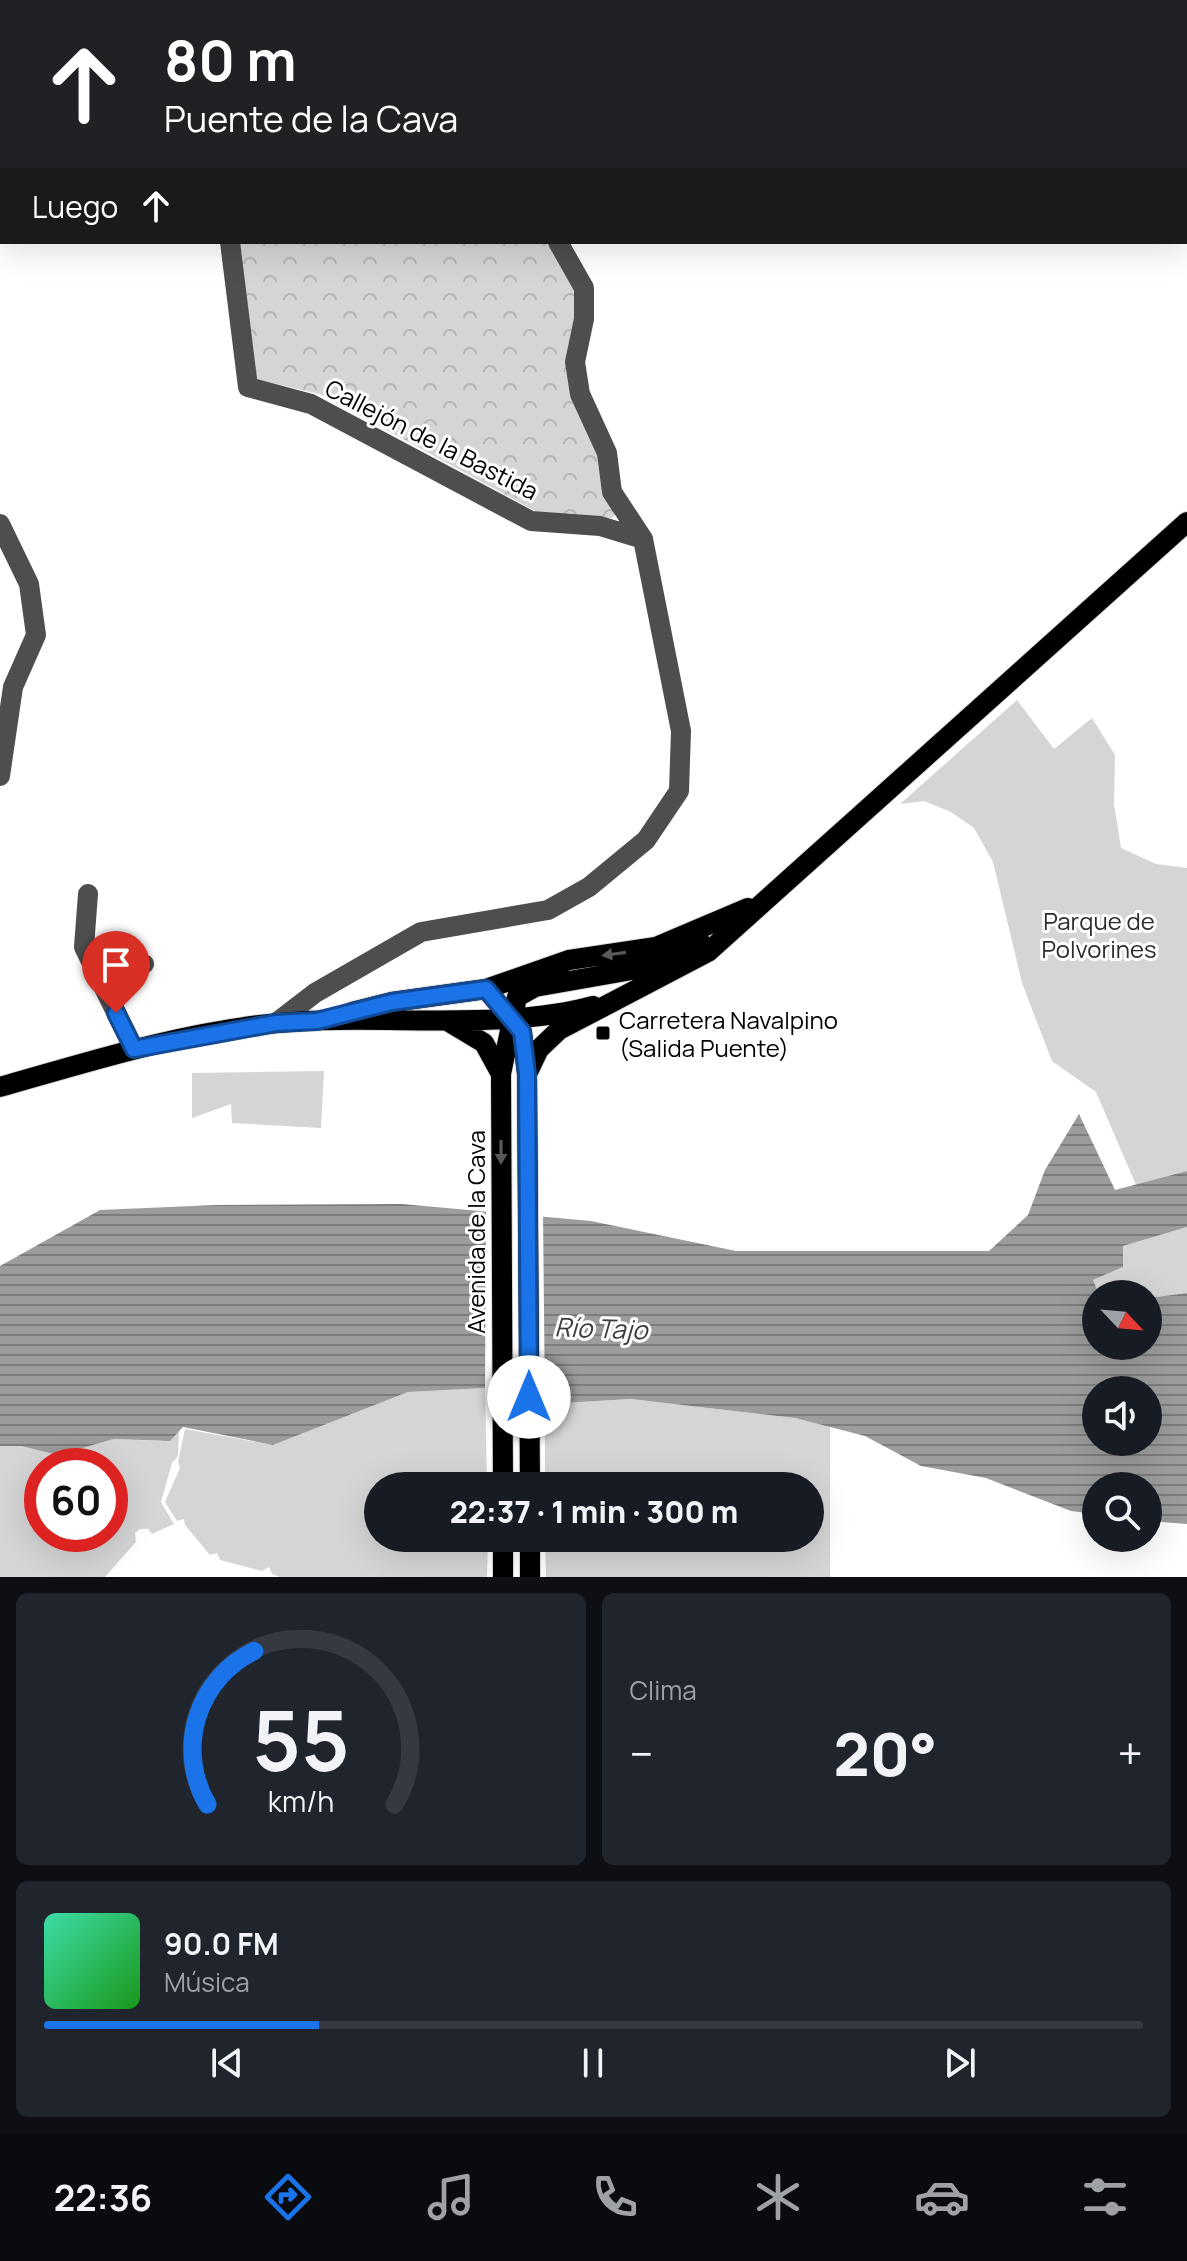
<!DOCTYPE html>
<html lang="es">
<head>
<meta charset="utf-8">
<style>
  body { margin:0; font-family:Manrope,sans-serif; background:#20242c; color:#f1f3f6; height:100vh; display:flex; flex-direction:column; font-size:30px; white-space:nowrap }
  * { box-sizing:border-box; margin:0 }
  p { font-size:26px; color:#9ea1a6 }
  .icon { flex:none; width:44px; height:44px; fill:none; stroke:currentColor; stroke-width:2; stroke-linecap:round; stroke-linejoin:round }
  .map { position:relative; height:1577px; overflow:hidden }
  .sheet { display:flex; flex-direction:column; gap:16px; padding:16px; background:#0d0f14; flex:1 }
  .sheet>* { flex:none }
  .banner { position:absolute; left:0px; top:0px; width:1188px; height:244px; box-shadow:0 8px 32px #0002; background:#202124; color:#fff; overflow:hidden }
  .needle { width:52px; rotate:116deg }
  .buttons { position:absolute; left:1082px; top:1280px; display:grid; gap:16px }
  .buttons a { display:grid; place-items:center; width:80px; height:80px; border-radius:50%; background:#171b24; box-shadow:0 8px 32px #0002; font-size:40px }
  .speed { position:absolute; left:24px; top:1448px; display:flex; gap:16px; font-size:40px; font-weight:700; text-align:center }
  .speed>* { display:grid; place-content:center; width:104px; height:104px; border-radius:50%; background:#171b24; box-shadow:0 8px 32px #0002; line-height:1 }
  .speed .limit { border:12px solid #d22; background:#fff; color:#111 }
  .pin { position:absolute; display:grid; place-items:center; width:68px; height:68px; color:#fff; margin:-82px -34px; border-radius:50% 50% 50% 0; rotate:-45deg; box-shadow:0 0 8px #0007 }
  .pin .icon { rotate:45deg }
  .me { position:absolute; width:88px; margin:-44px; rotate:0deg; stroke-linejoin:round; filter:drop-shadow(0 0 6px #0008) }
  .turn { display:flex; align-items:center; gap:28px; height:168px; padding:0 32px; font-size:36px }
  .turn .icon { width:104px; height:104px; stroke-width:2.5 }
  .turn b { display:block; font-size:56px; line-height:68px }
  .then { display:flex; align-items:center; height:76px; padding:0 32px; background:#0003; gap:16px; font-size:30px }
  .big { font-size:60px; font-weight:800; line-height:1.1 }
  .sheet .widget { flex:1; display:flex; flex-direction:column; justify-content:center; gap:12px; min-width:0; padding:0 28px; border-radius:12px; background:#20242c }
  .sheet .dial { align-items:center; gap:0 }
  .dial svg { height:208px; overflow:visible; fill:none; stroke:#363941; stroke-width:7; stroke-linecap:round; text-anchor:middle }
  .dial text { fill:#f1f3f6; stroke:none }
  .song { display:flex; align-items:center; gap:24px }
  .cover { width:96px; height:96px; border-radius:12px; background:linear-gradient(135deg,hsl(160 70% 55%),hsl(120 70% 35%)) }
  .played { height:8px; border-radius:4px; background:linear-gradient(90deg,#1a73e8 25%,#363941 25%) }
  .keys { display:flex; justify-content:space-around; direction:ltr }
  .heat { display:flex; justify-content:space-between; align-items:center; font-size:44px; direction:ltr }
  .sheet .tiles { flex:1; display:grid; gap:16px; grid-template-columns:1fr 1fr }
  .widget:last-child { grid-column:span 2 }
  .trip { position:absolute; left:364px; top:1472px; width:460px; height:80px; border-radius:40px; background:#171b24; box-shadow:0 8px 32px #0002; font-weight:800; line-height:80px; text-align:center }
  .tab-bar { display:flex; height:128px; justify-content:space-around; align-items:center; background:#090b0e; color:#9ea1a6 }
  .tab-bar .icon { width:56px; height:56px }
  .tab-bar .on { color:#1a73e8 }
  .tab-bar b { font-size:36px; color:#f1f3f6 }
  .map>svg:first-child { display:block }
  .green { fill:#d5d5d5; fill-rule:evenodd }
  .forest { fill:url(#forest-crowns) }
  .water { fill:url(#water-rules); fill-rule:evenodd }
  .pier { fill:#fff }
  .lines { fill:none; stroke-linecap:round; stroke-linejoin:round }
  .major-casing { stroke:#dbdbdb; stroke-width:22 }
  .minor { stroke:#4e4e4e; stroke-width:20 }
  .major { stroke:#000; stroke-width:20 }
  .oneway { fill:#595959 }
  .route-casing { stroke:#114b97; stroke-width:20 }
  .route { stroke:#1a73e8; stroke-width:14 }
  .poi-dot { fill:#000; stroke:#fff; stroke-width:3 }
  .labels { text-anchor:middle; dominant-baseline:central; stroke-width:6; stroke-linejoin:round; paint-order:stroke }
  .street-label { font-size:24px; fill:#000; stroke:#fff }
  .park-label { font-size:24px; fill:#2c2c2c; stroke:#fff }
  .poi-label { font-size:24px; fill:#000; stroke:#fff; text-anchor:start }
  .water-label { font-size:26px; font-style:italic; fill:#3d3d3d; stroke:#fff }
</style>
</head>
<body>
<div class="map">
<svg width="1187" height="1577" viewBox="0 0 1187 1577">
  <defs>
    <pattern id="forest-crowns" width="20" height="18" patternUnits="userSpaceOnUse" patternTransform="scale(2)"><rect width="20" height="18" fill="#d5d5d5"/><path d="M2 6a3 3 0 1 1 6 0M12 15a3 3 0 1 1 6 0" fill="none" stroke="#b5b5b5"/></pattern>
    <pattern id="water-rules" width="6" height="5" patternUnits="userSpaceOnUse" patternTransform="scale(2)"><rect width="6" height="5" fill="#9c9c9c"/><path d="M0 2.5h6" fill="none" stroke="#7d7d7d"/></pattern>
  </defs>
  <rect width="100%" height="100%" fill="#fff"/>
  <!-- green -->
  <path class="green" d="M 1017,700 L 1054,749 L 1092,718 L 1115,755 L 1114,804 L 1121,848 L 1156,864 L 1187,868 L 1187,1171 L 1136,1185 L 1096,1092 L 1052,1061 L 1022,983 L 993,862 L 974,828 L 951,812 L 924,801 L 900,804 Z
    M 324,1071 L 321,1128 L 232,1123 L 231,1104 L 192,1118 L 192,1073 Z
    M 1187,1227 L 1187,1293 L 1148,1298 L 1148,1294 L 1099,1294 L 1093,1280 L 1123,1267 L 1123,1246 Z
    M 485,1388 L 487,1486 L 378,1486 L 378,1538 L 488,1538 L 487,1577 L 280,1577 L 272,1574 L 269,1567 L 262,1571 L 220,1560 L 217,1553 L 210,1555 L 185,1525 L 184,1519 L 177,1521 L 165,1502 L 180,1468 L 178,1462 L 185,1429 L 273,1445 L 408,1392 Z
    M 631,1399 L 795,1418 L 830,1427 L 830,1577 L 546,1577 L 545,1538 L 810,1538 L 810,1486 L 545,1486 L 545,1404 Z
    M 179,1431 L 178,1456 L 172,1463 L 161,1502 L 174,1524 L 152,1534 L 148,1529 L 140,1529 L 135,1533 L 136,1542 L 105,1577 L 0,1577 L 0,1446 L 21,1446 L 58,1455 L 114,1439 L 162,1441 ZM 42,1466 L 110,1466 L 110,1534 L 42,1534 Z"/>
  <!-- forest -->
  <path class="forest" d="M 94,0 L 651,0 L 649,2 Z
    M 238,242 L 556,242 L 576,271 L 575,362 L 620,510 L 612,518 L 537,512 L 320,394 L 254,379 Z"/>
  <!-- water -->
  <path class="water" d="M 1079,1114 L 1115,1190 L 1187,1171 L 1187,1227 L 1123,1246 L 1123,1267 L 1093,1280 L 1099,1294 L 1096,1294 L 1096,1346 L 1148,1346 L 1148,1298 L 1187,1293 L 1187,1524 L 1148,1521 L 1148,1486 L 1096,1486 L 1096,1514 L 1071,1511 L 986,1478 L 921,1466 L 865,1436 L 795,1418 L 631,1399 L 545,1404 L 485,1388 L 408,1392 L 273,1445 L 183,1427 L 170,1441 L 114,1439 L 58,1455 L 21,1446 L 0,1446 L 0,1266 L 100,1210 L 216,1205 L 402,1204 L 591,1221 L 736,1251 L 989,1251 L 1028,1215 L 1045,1170 ZM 1096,1390 L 1148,1390 L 1148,1442 L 1096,1442 Z"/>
  <!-- pier -->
  <path class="pier" d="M 486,1208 L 543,1213 L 545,1408 L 485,1393 Z"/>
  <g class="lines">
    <!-- major casing -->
    <g class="major-casing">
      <path id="major" d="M 486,989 L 522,1032 L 527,1074 L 530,1486
        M 352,1012 L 392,1002 L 486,989 L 569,960 L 656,947 L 748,908
        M 449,1022 L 484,1043 L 501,1074
        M 527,1074 L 539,1049 L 559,1030 L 708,952 L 1187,522
        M 0,1087 C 91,1061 183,1032 278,1023 C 377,1013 498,1032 593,1006
        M 503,1486 L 501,1074 L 517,997 L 535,987 L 632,970 L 701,943
        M 503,1538 L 503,1577
        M 530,1538 L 530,1577"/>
    </g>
    <!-- minor -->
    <path class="minor" d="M 78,0 L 80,2
      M 651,2 L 653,0
      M 230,242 L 248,387 L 311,404 L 531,521 L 600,526 L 643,539
      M 0,524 L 29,584 L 36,635 L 13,687 L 0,776
      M 88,894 L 84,947 L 134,1049
      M 84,947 L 144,964
      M 276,1023 L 315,993 L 421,932 L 548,910 L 589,887 L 646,840 L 679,791 L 681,731 L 643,539 L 612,492 L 607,453 L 580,394 L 575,362 L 584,319 L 584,288 L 558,242"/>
    <!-- major -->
    <use href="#major" class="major"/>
  </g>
  <!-- one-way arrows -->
  <defs><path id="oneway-solid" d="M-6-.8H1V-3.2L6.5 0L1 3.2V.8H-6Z" transform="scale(2)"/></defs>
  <g class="oneway">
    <use href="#oneway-solid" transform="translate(614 954) rotate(172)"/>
    <use href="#oneway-solid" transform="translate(501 1152) rotate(90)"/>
  </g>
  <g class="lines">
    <!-- route casing -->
    <g class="route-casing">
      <path id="route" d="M 116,1013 L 134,1049 L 276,1023 L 317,1021 L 392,1002 L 486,989 L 522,1032 L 527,1074 L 529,1397"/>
    </g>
    <!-- route -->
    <use href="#route" class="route"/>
  </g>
  <!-- markers -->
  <rect class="poi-dot" x="595" y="1025" width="16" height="16" rx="4"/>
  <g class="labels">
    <!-- street labels -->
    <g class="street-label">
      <text transform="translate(432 439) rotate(27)">Callejón de la Bastida</text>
      <text transform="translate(475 1232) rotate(-90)">Avenida de la Cava</text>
    </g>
    <!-- park labels -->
    <g class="park-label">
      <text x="1099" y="920">Parque de<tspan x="1099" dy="28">Polvorines</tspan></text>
    </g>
    <!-- poi labels -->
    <g class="poi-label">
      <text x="619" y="1019">Carretera Navalpino<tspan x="619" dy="28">(Salida Puente)</tspan></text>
    </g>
    <!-- water labels -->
    <g class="water-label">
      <text transform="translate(601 1328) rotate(2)">Río Tajo</text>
    </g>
  </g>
</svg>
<div class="buttons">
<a><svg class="needle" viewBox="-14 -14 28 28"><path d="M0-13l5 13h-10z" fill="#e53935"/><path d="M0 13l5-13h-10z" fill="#9ea1a6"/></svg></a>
<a><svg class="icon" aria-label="sound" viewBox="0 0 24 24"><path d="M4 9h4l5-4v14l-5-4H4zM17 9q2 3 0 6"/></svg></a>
<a><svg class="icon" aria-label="search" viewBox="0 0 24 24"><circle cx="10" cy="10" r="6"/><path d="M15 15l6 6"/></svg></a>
</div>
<div class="speed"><div class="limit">60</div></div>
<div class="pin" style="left:116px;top:1013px;background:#d93025"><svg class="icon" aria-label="arrive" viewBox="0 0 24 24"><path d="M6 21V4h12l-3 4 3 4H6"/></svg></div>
<svg class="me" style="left:529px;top:1397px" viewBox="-20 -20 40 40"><circle r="19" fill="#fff"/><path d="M0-13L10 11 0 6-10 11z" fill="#1a73e8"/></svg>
<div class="trip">22:37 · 1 min · 300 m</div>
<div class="banner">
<div class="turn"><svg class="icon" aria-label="ahead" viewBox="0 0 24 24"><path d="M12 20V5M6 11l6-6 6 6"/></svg><div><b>80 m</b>Puente de la Cava</div></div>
<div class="then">Luego<svg class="icon" aria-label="ahead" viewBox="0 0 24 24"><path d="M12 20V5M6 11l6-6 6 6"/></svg></div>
</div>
</div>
<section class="sheet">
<div class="tiles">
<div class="widget dial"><svg viewBox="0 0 100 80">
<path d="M14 69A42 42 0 1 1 86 69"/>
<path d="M14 69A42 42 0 0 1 32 10" stroke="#1a73e8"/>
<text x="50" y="56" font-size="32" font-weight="700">55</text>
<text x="50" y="72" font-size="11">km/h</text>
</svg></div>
<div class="widget"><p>Clima</p>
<div class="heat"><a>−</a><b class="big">20°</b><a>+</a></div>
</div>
<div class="widget">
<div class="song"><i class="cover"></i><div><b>90.0 FM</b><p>Música</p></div></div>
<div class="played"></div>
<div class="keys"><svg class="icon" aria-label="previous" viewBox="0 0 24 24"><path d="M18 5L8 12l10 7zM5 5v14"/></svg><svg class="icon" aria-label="pause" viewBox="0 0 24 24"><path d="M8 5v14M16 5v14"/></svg><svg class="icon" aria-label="next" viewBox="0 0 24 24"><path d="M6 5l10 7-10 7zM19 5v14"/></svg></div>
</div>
</div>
</section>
<nav class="tab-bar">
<b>22:36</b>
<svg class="icon on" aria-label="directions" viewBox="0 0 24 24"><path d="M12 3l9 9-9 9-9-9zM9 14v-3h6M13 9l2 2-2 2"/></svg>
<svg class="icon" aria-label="music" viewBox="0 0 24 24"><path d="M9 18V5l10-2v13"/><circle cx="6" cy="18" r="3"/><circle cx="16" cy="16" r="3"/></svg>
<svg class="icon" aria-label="phone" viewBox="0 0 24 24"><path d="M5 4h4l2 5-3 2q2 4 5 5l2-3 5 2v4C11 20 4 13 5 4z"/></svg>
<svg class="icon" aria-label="climate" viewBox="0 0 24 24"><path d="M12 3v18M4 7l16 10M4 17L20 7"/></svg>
<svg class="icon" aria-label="car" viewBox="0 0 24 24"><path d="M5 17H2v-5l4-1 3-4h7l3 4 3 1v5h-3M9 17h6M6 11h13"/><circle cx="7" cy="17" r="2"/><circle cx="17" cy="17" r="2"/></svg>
<svg class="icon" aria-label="filters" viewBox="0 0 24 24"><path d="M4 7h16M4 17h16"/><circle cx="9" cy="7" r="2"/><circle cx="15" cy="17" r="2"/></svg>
</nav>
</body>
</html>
